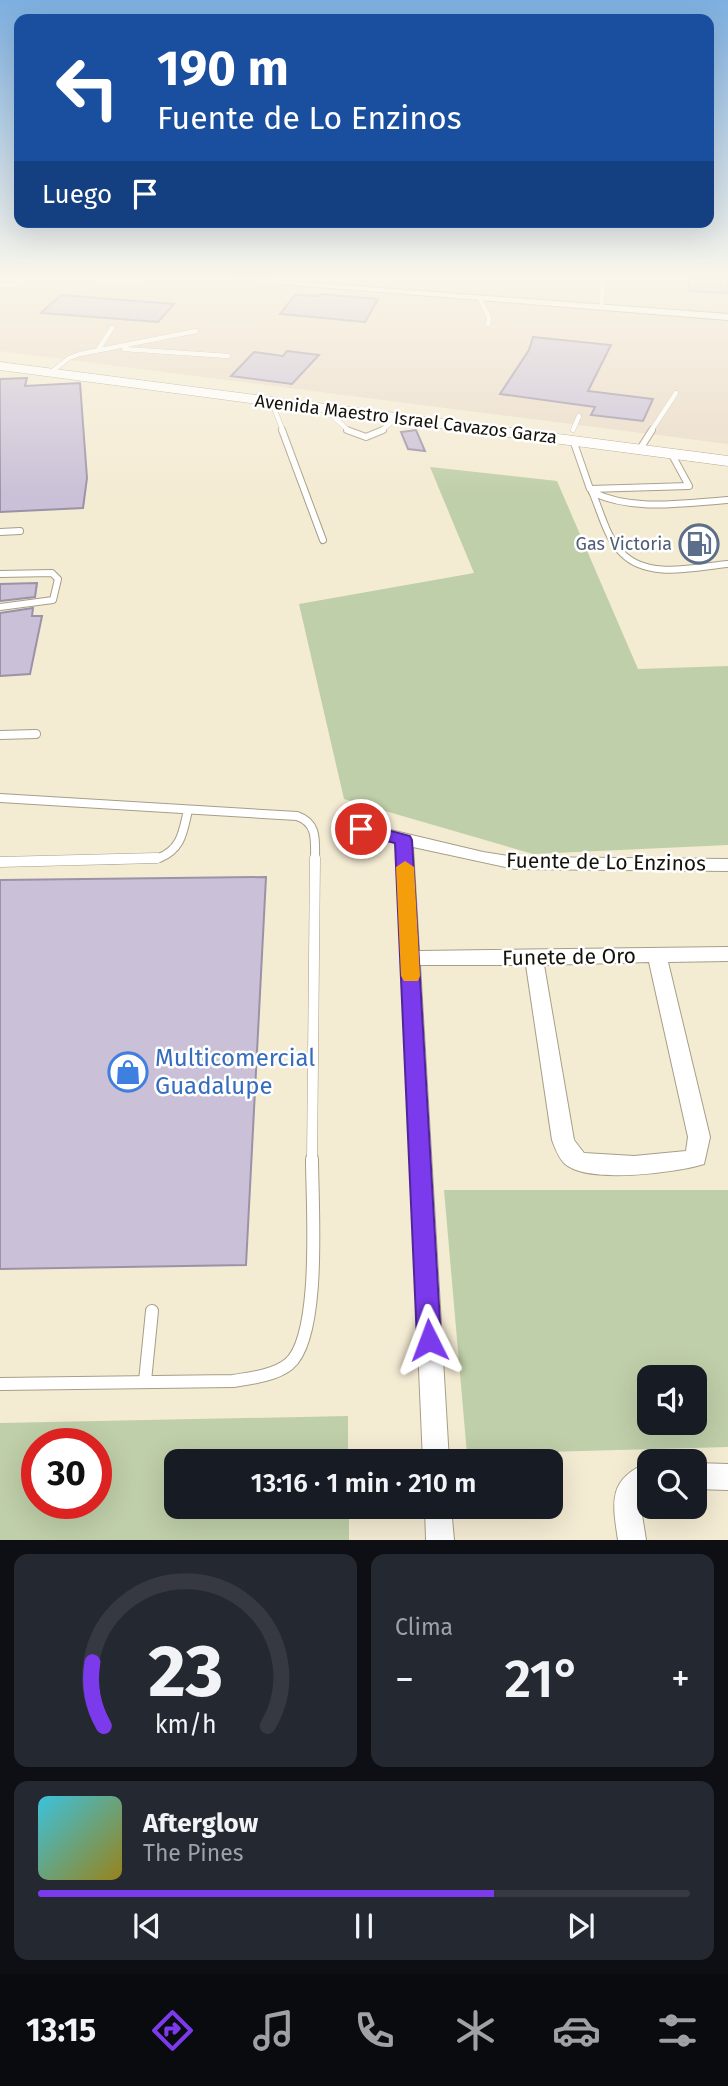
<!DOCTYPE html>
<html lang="es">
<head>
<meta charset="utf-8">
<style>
  body { margin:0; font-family:"Fira Sans",sans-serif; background:#242831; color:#f1f3f6; height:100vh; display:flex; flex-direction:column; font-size:26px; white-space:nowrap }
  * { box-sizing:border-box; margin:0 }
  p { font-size:23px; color:#9ea1a6 }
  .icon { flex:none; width:38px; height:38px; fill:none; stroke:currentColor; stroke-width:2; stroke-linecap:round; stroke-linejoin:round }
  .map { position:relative; height:1540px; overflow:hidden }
  .panel { display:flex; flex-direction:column; gap:14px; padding:14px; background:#0d0f14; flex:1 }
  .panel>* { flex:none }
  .top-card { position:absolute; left:14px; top:14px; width:700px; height:214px; border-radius:14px; box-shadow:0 7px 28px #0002; background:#1a4fa0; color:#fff; overflow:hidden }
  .tools { position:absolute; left:637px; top:1365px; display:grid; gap:14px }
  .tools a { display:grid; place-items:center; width:70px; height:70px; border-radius:14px; background:#171b24; box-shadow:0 7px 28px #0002; font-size:35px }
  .speed { position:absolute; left:21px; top:1428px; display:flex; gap:14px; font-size:35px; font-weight:700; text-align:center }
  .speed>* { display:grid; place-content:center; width:91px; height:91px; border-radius:50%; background:#171b24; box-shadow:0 7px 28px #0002; line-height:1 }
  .speed .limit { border:10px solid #d22; background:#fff; color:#111 }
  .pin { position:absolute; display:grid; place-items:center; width:60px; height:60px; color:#fff; margin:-30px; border:4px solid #fff; border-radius:50%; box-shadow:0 2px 7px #0007 }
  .me { position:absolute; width:77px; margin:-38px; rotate:357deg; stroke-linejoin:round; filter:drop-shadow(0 0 5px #0008) }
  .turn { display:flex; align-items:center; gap:24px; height:147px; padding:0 28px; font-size:32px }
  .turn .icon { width:91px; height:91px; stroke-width:2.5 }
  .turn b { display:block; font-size:49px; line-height:60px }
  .then { display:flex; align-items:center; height:66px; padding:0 28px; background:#0003; gap:14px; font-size:26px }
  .big { font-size:52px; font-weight:600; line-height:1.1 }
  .panel .tile { flex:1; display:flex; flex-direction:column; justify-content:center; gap:10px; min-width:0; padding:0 24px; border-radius:14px; background:#242831 }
  .panel .dial { align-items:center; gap:0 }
  .dial svg { height:182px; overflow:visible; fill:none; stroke:#363941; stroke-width:7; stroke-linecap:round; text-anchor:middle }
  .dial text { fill:#f1f3f6; stroke:none }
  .song { display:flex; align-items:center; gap:21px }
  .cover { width:84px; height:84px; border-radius:10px; background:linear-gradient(135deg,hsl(190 70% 55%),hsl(50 70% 35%)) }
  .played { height:7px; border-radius:4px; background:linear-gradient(90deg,#7c3aed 70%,#363941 70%) }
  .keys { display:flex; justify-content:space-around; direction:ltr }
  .heat { display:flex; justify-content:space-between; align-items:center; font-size:38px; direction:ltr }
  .panel .tiles { flex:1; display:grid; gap:14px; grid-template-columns:1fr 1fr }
  .tile:last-child { grid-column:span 2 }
  .trip { position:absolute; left:164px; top:1449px; width:399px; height:70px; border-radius:14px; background:#171b24; box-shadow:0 7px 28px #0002; font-weight:600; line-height:70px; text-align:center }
  .menu { display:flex; height:112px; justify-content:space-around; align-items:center; background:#090b0e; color:#9ea1a6 }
  .menu .icon { width:49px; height:49px }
  .menu .current { color:#7c3aed }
  .menu b { font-size:32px; color:#f1f3f6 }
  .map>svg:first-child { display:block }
  .industrial { fill:#eadbc8 }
  .green { fill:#bfcfa9; fill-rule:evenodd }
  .building { fill:#cac0d7; stroke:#9b92a7; stroke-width:2 }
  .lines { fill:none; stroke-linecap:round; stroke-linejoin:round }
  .service-far4-casing { stroke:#a69e87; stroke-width:5 }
  .service-far3-casing { stroke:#a69e87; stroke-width:8 }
  .service-far2-casing { stroke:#a69e87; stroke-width:10 }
  .service-far1-casing { stroke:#a69e87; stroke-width:11 }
  .service-casing { stroke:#a69e87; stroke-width:14 }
  .minor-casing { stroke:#a69e87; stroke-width:2 }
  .secondary-casing { stroke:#a69e87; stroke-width:1 }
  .service-far4 { stroke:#fff; stroke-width:4.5 }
  .service-far3 { stroke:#fff; stroke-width:6 }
  .service-far2 { stroke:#fff; stroke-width:8 }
  .service-far1 { stroke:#fff; stroke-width:10 }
  .service { stroke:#fff; stroke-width:12 }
  .minor { fill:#fff; fill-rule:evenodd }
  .secondary { fill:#fff; fill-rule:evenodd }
  .route { fill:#7c3aed; stroke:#51269a; stroke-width:2 }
  .slow { fill:#f59e0b }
  .labels { text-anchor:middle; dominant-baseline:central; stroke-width:5; stroke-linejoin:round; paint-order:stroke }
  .far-street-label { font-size:18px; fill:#15120a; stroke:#fff }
  .far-service-label { font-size:18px; fill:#4e5e75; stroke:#fff; text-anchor:end }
  .street-label { font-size:21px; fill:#15120a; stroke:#fff }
  .near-shop-label { font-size:24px; fill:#366cbe; stroke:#fff; text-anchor:start }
</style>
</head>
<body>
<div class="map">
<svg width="728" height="1540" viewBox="0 0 728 1540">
  <rect width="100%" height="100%" fill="#f4ebd3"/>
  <!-- industrial -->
  <path class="industrial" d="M 0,280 L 728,280 L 728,444 L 0,351 Z"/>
  <!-- green -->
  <path class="green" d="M 430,467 L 557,481 L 638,669 L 728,666 L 728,845 L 533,854 L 344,799 L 299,604 L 474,573 Z
    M 444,1190 L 728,1190 L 728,1447 L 467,1454 ZM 649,1377 L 695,1377 L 695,1423 L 649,1423 Z
    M 348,1416 L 348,1461 L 177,1461 L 177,1507 L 349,1507 L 349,1540 L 0,1540 L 0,1423 ZM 37,1444 L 96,1444 L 96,1503 L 37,1503 Z"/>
  <!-- building -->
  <path class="building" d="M 689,280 L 728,280 L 728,293 L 689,291 Z
    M 320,294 L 378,299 L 365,322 L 280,314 L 295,295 L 319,296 Z
    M 61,295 L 174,304 L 158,322 L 41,313 Z
    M 533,337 L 611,345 L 588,391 L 653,399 L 643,421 L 591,415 L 595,407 L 500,394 L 529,350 Z
    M 287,351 L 319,355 L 292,384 L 231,376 L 254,352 L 283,356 Z
    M 27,378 L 25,386 L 80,383 L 87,478 L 83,508 L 0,512 L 0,379 Z
    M 416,430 L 425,451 L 408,449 L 401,432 Z
    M 37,583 L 35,597 L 0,601 L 0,584 Z
    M 33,608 L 32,616 L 42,616 L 30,674 L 0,676 L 0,613 Z
    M 266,877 L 246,1265 L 0,1269 L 0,880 Z"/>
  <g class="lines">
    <!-- service-far4 casing -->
    <g class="service-far4-casing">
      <path id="service-far4" d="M 101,280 L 140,283
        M 602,280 L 602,307
        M 0,285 L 16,285 L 25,280
        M 479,298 L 489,317 L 488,324
        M 124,349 L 228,356
        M 98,350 L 112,328
        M 50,373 L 69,358 L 80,354 L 196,331
        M 272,403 L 283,431
        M 325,409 L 349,431
        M 573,430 L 579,416
        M 381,431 L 396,418
        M 651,431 L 676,393"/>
    </g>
    <!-- service-far3 casing -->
    <g class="service-far3-casing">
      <path id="service-far3" d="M 282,430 L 323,540
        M 347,430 L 366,437 L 383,430
        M 573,440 L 590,489 L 689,486 L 671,453
        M 640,449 L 652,430
        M 592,492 C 633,512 684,503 728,500
        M 593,494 C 601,513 607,538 622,553 C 648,580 695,567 728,564
        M 0,532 L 20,531
        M 0,574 L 52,573 L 58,579 L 53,600 L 0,607"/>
    </g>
    <!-- service-far2 casing -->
    <g class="service-far2-casing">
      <path id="service-far2" d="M 0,735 L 36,734
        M 0,798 L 297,816 C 318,823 315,841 315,860
        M 87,860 L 159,858 C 182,849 183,831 188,810"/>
    </g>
    <!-- service-far1 casing -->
    <g class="service-far1-casing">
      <path id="service-far1" d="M 0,862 L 157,858
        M 312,1161 L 315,858"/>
    </g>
    <!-- service casing -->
    <g class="service-casing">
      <path id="service" d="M 145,1381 L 152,1311
        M 0,1384 L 233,1381 C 251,1378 274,1376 289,1364 C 322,1336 312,1203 312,1159"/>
    </g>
    <!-- minor casing -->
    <g class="minor-casing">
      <path id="minor" d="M 231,280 L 273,280 L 728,314 L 728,320 Z
        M 361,823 L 483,852 L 515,857 L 728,859 L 728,871 L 515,869 L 413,847 L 419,951 L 728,947 L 728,961 L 668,962 L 710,1137 L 704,1164 C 676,1173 588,1184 565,1164 C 559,1159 555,1148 552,1140 L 526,965 L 420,965 L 449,1461 L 423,1461 L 396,843 L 355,833 L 353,829 L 355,825 ZM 649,962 L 688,1137 L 686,1151 L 634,1156 L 584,1153 L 574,1140 L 544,965 Z
        M 649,1462 L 649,1489 L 642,1495 L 640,1502 L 646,1540 L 618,1540 C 612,1501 608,1479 649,1462 Z
        M 695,1463 L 728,1464 L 728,1490 L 695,1489 Z
        M 425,1507 L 451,1507 L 454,1540 L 426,1540 Z"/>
    </g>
    <!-- secondary casing -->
    <g class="secondary-casing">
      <path id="secondary" d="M 0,362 L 728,456 L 728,466 L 0,370 Z"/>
    </g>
    <!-- service-far4 -->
    <use href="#service-far4" class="service-far4"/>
    <!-- service-far3 -->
    <use href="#service-far3" class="service-far3"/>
    <!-- service-far2 -->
    <use href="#service-far2" class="service-far2"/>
    <!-- service-far1 -->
    <use href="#service-far1" class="service-far1"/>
    <!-- service -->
    <use href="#service" class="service"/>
    <!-- minor -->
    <use href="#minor" class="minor"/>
    <!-- secondary -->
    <use href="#secondary" class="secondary"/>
  </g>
  <!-- sky -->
  <linearGradient id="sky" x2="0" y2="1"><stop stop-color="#7dafe0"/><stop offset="0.56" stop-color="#faf6eb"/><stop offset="1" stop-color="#faf6eb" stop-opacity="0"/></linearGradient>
  <rect width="728" height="496" fill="url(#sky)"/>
  <!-- route -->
  <path class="route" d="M 361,823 L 410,836 L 412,840 L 441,1340 L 437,1349 L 429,1352 L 420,1349 L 417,1340 L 395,843 L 355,833 L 352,829 L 355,825 Z"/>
  <!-- slow -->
  <path class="slow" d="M 405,861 L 414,867 L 420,976 L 418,981 L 404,981 L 401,976 L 396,867 Z"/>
  <!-- icons -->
  <defs>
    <g id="fuel-ring" transform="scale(2.0125)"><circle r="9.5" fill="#fff" stroke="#5c6f8a" stroke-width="1.5"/><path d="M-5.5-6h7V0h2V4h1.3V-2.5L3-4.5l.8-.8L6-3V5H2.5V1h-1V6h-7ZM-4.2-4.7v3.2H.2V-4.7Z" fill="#5c6f8a"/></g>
    <g id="shop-ring" transform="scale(2.0125)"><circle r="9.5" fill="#fff" stroke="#3f7fe0" stroke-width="1.5"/><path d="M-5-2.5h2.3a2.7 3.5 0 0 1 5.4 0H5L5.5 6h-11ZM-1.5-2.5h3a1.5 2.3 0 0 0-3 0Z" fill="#3f7fe0"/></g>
  </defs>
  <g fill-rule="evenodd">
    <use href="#fuel-ring" x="699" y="544"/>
    <use href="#shop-ring" x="128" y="1072"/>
  </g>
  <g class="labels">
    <!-- far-street labels -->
    <g class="far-street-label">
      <text transform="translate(406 419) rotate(7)">Avenida Maestro Israel Cavazos Garza</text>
    </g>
    <!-- far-service labels -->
    <g class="far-service-label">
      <text x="672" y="544">Gas Victoria</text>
    </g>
    <!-- street labels -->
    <g class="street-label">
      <text transform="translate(606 862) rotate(1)">Fuente de Lo Enzinos</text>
      <text transform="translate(569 957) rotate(-1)">Funete de Oro</text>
    </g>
    <!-- near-shop labels -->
    <g class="near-shop-label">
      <text x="155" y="1058">Multicomercial<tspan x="155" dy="28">Guadalupe</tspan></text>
    </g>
  </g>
</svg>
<div class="tools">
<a><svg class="icon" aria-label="sound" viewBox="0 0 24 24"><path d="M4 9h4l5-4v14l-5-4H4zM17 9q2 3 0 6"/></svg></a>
<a><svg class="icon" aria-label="search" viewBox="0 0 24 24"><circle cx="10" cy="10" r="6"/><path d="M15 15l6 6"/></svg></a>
</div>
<div class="speed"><div class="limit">30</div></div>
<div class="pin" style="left:361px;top:829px;background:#d93025"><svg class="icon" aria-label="arrive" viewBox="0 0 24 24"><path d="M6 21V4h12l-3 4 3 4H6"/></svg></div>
<svg class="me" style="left:429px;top:1340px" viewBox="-20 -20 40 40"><path d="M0-17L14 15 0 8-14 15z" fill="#7c3aed" stroke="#fff" stroke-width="4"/></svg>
<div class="trip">13:16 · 1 min · 210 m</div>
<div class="top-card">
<div class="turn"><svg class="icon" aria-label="left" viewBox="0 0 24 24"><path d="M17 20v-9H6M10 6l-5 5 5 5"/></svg><div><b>190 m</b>Fuente de Lo Enzinos</div></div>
<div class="then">Luego<svg class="icon" aria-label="arrive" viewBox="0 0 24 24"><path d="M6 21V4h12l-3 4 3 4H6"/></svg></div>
</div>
</div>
<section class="panel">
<div class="tiles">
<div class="tile dial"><svg viewBox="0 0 100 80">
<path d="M14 69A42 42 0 1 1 86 69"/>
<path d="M14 69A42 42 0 0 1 9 41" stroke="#7c3aed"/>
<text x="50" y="56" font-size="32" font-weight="700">23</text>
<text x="50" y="72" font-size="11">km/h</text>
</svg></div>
<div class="tile"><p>Clima</p>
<div class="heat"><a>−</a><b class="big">21°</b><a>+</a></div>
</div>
<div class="tile">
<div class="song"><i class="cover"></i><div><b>Afterglow</b><p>The Pines</p></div></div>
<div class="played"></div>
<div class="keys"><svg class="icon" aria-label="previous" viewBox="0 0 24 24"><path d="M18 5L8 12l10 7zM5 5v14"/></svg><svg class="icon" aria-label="pause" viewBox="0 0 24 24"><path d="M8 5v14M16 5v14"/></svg><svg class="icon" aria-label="next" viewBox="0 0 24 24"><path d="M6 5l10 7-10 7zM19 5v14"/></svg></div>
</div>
</div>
</section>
<nav class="menu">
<b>13:15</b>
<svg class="icon current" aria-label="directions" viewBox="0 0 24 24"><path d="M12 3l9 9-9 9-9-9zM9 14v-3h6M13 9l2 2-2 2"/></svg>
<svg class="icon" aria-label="music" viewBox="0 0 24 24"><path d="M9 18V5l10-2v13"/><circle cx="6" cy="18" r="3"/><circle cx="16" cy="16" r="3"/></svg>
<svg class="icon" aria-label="phone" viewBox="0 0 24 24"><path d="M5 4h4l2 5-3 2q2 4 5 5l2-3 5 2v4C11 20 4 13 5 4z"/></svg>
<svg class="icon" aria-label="climate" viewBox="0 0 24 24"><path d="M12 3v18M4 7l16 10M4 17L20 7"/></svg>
<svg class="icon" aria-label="car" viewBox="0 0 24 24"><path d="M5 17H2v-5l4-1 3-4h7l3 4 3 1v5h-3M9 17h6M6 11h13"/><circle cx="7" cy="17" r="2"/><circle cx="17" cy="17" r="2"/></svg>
<svg class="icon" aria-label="filters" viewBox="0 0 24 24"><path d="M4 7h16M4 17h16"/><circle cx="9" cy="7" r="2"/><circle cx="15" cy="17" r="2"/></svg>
</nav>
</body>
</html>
